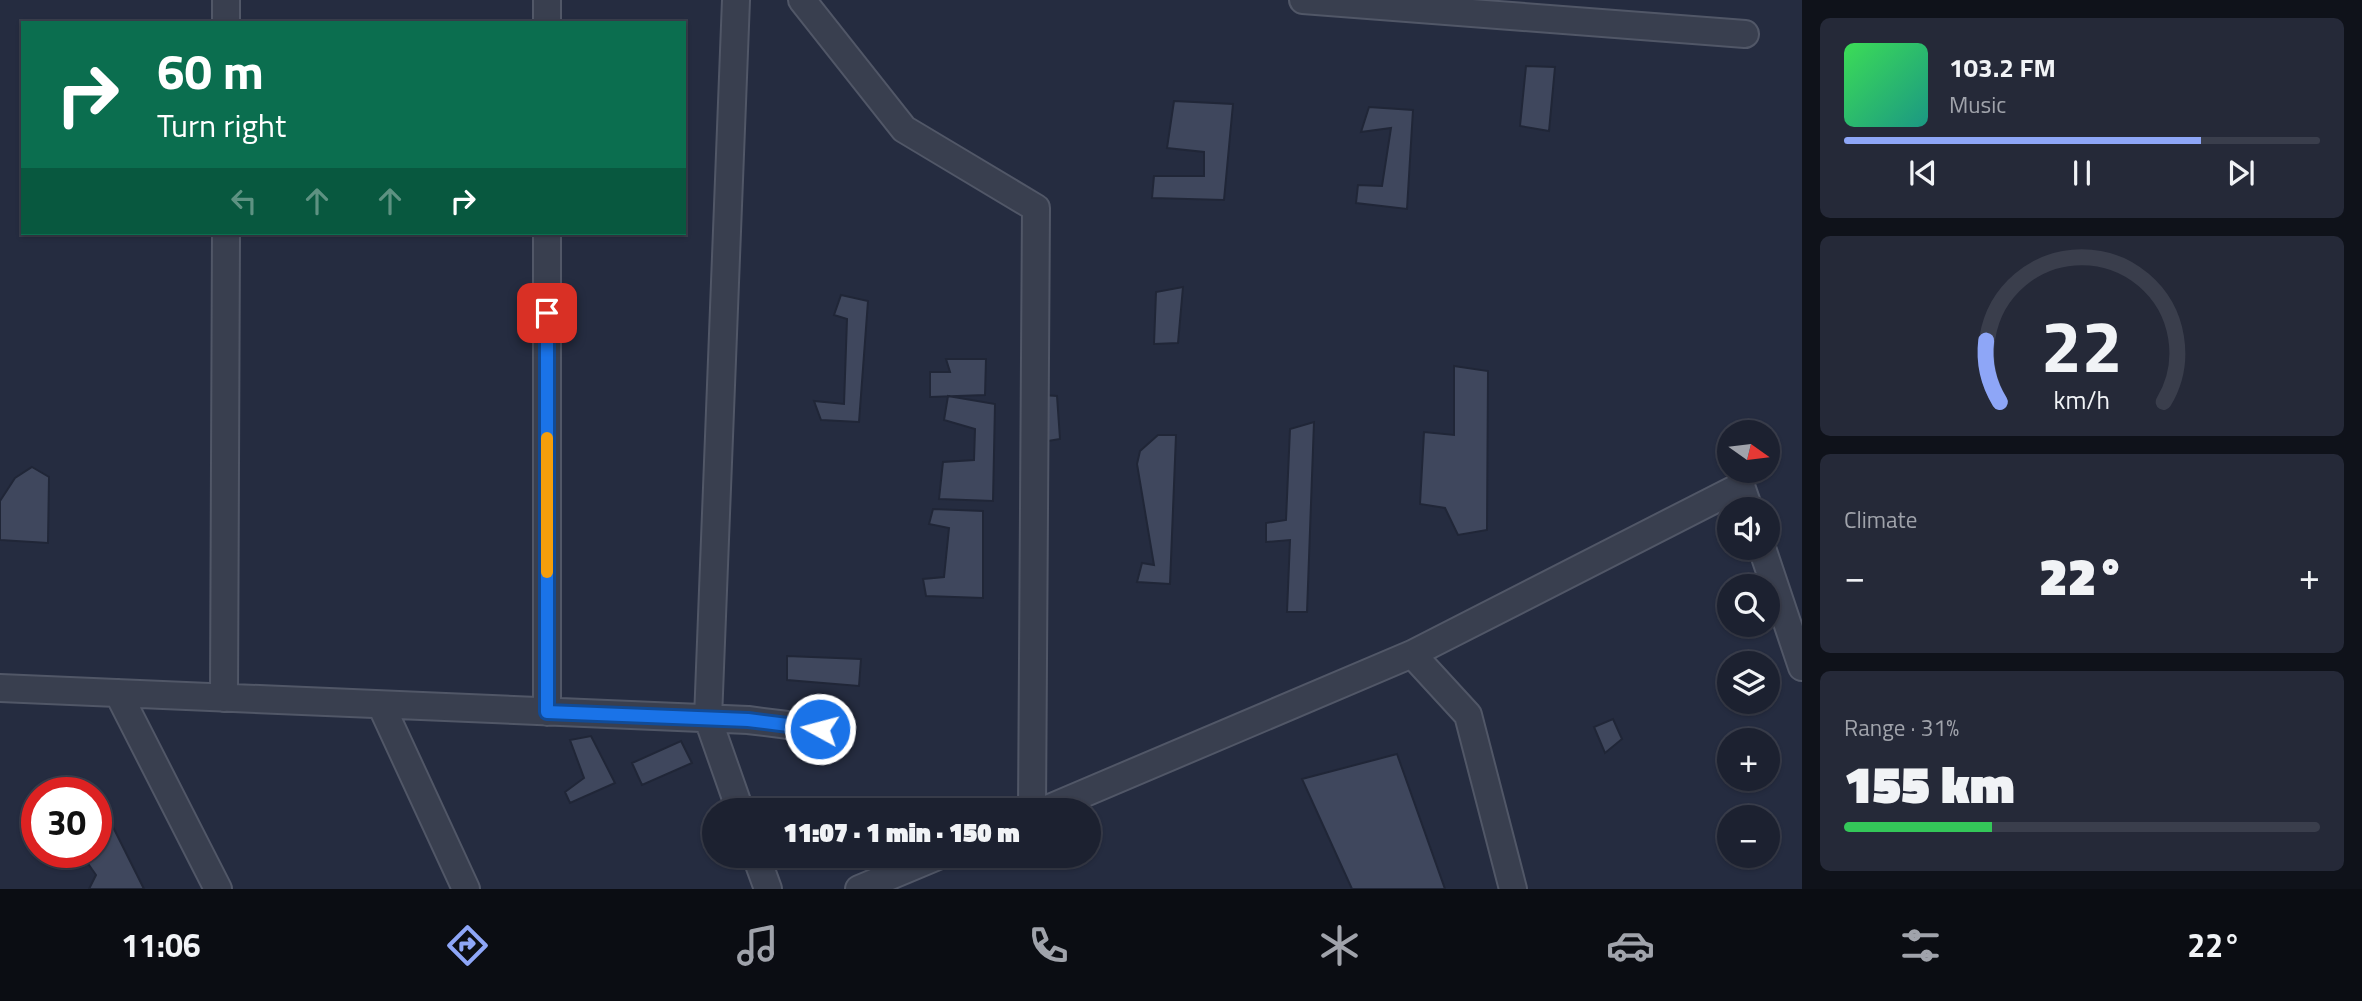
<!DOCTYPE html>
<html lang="en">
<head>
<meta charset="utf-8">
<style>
  body { margin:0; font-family:"Titillium Web",sans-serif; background:#252938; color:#f1f3f6; height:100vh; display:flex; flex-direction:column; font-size:26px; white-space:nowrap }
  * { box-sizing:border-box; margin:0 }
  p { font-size:23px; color:#a0a3ab }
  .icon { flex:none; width:38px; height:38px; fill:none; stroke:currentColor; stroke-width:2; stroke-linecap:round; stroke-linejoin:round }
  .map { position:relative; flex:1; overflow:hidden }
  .details { display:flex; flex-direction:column; gap:18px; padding:18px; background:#0f121a; width:560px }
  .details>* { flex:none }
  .top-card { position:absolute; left:21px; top:21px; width:665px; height:214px; border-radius:0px; box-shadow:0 2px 5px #0004,0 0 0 2px #3a3e4c; background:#0b6e4f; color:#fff; overflow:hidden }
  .needle { width:46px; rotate:104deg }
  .fabs { position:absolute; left:1717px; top:420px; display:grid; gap:14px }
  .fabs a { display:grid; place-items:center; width:63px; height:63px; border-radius:50%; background:#1c2130; box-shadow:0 2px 5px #0004,0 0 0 2px #3a3e4c; font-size:35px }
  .speed { position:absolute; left:21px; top:777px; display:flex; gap:14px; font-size:35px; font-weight:700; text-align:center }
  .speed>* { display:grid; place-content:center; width:91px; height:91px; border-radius:50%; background:#1c2130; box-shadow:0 2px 5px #0004,0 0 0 2px #3a3e4c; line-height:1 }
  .speed .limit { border:10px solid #d22; background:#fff; color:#111 }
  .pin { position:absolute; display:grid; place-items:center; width:60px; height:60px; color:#fff; margin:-30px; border-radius:14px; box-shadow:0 4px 10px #0006 }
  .me { position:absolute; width:77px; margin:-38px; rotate:277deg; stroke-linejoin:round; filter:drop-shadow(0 0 5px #0008) }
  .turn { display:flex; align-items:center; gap:24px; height:147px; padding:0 21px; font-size:32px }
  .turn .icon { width:91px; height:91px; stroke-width:2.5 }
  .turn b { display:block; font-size:49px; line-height:60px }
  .lanes { display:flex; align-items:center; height:66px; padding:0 21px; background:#0003; justify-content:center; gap:35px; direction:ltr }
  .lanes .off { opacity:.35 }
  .big { font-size:52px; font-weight:800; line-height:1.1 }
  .details .card { flex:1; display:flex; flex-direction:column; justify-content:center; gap:10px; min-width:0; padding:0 24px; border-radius:10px; background:#252938 }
  .details .dial { align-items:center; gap:0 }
  .dial svg { height:182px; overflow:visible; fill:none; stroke:#3a3e4c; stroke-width:7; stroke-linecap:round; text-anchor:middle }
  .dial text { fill:#f1f3f6; stroke:none }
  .song { display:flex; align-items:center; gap:21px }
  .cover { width:84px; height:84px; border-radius:10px; background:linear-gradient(135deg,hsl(130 70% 55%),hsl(170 70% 35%)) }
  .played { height:7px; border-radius:4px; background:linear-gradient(90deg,#8ea6f7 75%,#3a3e4c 75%) }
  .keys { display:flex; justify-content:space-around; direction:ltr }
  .heat { display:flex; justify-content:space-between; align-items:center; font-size:38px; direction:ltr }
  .charge { height:10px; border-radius:5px; background:linear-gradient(90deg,#34c759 31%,#3a3e4c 0) }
  .trip { position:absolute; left:702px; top:798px; width:399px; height:70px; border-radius:35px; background:#1c2130; box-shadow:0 2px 5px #0004,0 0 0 2px #3a3e4c; font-weight:800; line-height:70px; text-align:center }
  .menu { display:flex; height:112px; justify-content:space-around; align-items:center; background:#0b0d13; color:#a0a3ab }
  .menu .icon { width:49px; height:49px }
  .menu .selected { color:#8ea6f7 }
  .menu b { font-size:32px; color:#f1f3f6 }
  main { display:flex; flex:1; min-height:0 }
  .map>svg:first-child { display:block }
  .building { fill:#3f475d; stroke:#202637; stroke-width:2 }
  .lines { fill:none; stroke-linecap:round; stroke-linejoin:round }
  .street-casing { stroke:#515767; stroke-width:30 }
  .street { stroke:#393f4f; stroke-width:26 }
  .route-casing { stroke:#114b97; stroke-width:18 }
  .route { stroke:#1a73e8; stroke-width:12 }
  .slow { stroke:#f59e0b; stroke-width:12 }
</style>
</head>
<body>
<main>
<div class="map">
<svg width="1802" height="889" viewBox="0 0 1802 889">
  <rect width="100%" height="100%" fill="#252c40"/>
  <!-- building -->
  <path class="building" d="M 1526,66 L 1555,67 L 1549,131 L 1520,126 Z
    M 1174,101 L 1233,104 L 1224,200 L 1152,198 L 1154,176 L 1204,176 L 1204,152 L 1167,148 Z
    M 1369,107 L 1413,110 L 1407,209 L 1356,203 L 1358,185 L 1382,186 L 1391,128 L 1361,132 Z
    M 1183,287 L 1178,343 L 1154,344 L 1156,292 Z
    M 841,295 L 868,301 L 859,422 L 821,420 L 814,401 L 844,404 L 847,319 L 834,315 Z
    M 946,359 L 986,359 L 985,395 L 930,397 L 930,372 L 950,372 Z
    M 1454,366 L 1488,371 L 1487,530 L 1458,535 L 1445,508 L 1420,504 L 1424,432 L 1454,435 Z
    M 1043,395 L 1057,396 L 1060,439 L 1042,442 Z
    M 948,396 L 995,404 L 993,501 L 939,499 L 943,462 L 974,460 L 975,429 L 944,420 Z
    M 1314,422 L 1307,612 L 1287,612 L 1290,540 L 1266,542 L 1266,523 L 1286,520 L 1290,429 Z
    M 1158,435 L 1176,435 L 1170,584 L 1137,582 L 1142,563 L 1154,565 L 1137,464 L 1140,451 Z
    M 32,467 L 49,477 L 48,543 L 0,540 L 0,501 L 15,478 Z
    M 933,509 L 983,511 L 983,598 L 926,596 L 923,579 L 944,577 L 949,528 L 929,524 Z
    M 787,656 L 861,659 L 859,686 L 787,680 Z
    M 1613,719 L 1622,739 L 1605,753 L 1594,727 Z
    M 591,736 L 615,783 L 570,803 L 565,792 L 584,778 L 570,740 Z
    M 681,741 L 692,763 L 642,785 L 632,763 Z
    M 1397,754 L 1445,889 L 1352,889 L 1302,779 Z
    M 106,813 L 144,889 L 89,889 L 96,875 L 80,852 L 96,852 L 96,819 Z"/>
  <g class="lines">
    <!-- street casing -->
    <g class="street-casing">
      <path id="street" d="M 547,0 L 547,23
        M 736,0 L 708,719 L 740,810
        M 802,0 L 904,129 L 1036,208 L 1032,810
        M 1303,0 L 1745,34
        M 226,23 L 226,0
        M 547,233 L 547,712
        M 1762,548 L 1802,667
        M 1412,654 L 1468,715 L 1513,889
        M 0,688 L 748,720 L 820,729
        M 118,693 L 218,889
        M 224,698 L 226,233
        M 381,705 L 466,889
        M 1045,810 L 1412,654 L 1741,486 L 1749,509
        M 756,856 L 768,889
        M 859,889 L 938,856"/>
    </g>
    <!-- street -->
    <use href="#street" class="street"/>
  </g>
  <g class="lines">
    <!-- route casing -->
    <g class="route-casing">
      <path id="route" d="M 547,313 L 547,712 L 748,720 L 820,729"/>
    </g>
    <!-- route -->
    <use href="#route" class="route"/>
    <!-- slow -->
    <path class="slow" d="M 547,438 L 547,572"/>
  </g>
</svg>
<div class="fabs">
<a><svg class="needle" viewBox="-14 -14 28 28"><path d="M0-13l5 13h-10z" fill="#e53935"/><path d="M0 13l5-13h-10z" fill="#a0a3ab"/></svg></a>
<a><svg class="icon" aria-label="sound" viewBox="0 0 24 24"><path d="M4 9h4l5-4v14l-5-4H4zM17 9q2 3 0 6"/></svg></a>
<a><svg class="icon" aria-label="search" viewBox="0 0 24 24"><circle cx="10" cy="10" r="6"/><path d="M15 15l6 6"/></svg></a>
<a><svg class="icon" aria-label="layers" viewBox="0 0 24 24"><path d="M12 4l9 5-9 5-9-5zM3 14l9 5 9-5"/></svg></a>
<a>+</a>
<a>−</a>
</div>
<div class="speed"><div class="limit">30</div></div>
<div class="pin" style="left:547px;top:313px;background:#d93025"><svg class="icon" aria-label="arrive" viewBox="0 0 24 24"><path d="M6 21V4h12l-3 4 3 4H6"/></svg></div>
<svg class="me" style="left:820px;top:729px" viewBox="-20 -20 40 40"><circle r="17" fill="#1a73e8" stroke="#fff" stroke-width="3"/><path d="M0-11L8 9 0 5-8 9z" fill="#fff"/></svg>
<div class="trip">11:07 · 1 min · 150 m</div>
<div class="top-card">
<div class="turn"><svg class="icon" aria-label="right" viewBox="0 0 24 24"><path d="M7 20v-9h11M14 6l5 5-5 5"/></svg><div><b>60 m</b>Turn right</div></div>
<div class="lanes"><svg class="icon off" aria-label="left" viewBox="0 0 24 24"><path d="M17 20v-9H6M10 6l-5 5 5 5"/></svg><svg class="icon off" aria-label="ahead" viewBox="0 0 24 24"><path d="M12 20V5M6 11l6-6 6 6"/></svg><svg class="icon off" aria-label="ahead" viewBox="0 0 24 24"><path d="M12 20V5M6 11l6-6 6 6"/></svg><svg class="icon" aria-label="right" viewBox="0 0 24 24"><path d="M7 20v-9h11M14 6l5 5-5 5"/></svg></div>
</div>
</div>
<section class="details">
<div class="card">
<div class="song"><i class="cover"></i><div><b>103.2 FM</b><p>Music</p></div></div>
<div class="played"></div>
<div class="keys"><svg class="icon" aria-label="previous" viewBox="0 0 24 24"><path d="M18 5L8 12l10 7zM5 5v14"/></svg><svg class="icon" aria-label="pause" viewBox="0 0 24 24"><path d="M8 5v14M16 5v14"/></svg><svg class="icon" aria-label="next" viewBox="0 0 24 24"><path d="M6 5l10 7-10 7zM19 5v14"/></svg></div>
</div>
<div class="card dial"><svg viewBox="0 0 100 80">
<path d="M14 69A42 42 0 1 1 86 69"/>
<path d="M14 69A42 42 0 0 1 8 42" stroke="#8ea6f7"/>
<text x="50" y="56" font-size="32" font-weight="700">22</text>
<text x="50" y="72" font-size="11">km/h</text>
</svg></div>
<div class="card"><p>Climate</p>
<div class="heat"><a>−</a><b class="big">22°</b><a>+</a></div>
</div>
<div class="card"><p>Range · 31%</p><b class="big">155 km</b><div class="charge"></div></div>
</section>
</main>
<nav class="menu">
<b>11:06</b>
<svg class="icon selected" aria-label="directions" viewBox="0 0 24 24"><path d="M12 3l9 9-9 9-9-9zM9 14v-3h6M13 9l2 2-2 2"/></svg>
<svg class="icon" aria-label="music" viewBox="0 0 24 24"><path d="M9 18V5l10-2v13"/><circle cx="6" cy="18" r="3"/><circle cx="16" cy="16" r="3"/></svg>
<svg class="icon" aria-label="phone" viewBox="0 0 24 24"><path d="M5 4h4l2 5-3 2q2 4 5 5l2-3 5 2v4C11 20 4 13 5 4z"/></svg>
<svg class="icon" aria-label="climate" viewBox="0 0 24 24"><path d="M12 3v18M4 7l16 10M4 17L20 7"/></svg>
<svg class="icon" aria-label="car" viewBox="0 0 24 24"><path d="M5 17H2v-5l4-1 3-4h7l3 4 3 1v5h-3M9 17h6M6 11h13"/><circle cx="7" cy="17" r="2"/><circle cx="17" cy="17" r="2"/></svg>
<svg class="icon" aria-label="filters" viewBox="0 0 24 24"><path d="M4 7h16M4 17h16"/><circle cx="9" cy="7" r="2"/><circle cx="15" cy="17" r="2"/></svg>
<b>22°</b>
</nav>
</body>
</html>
